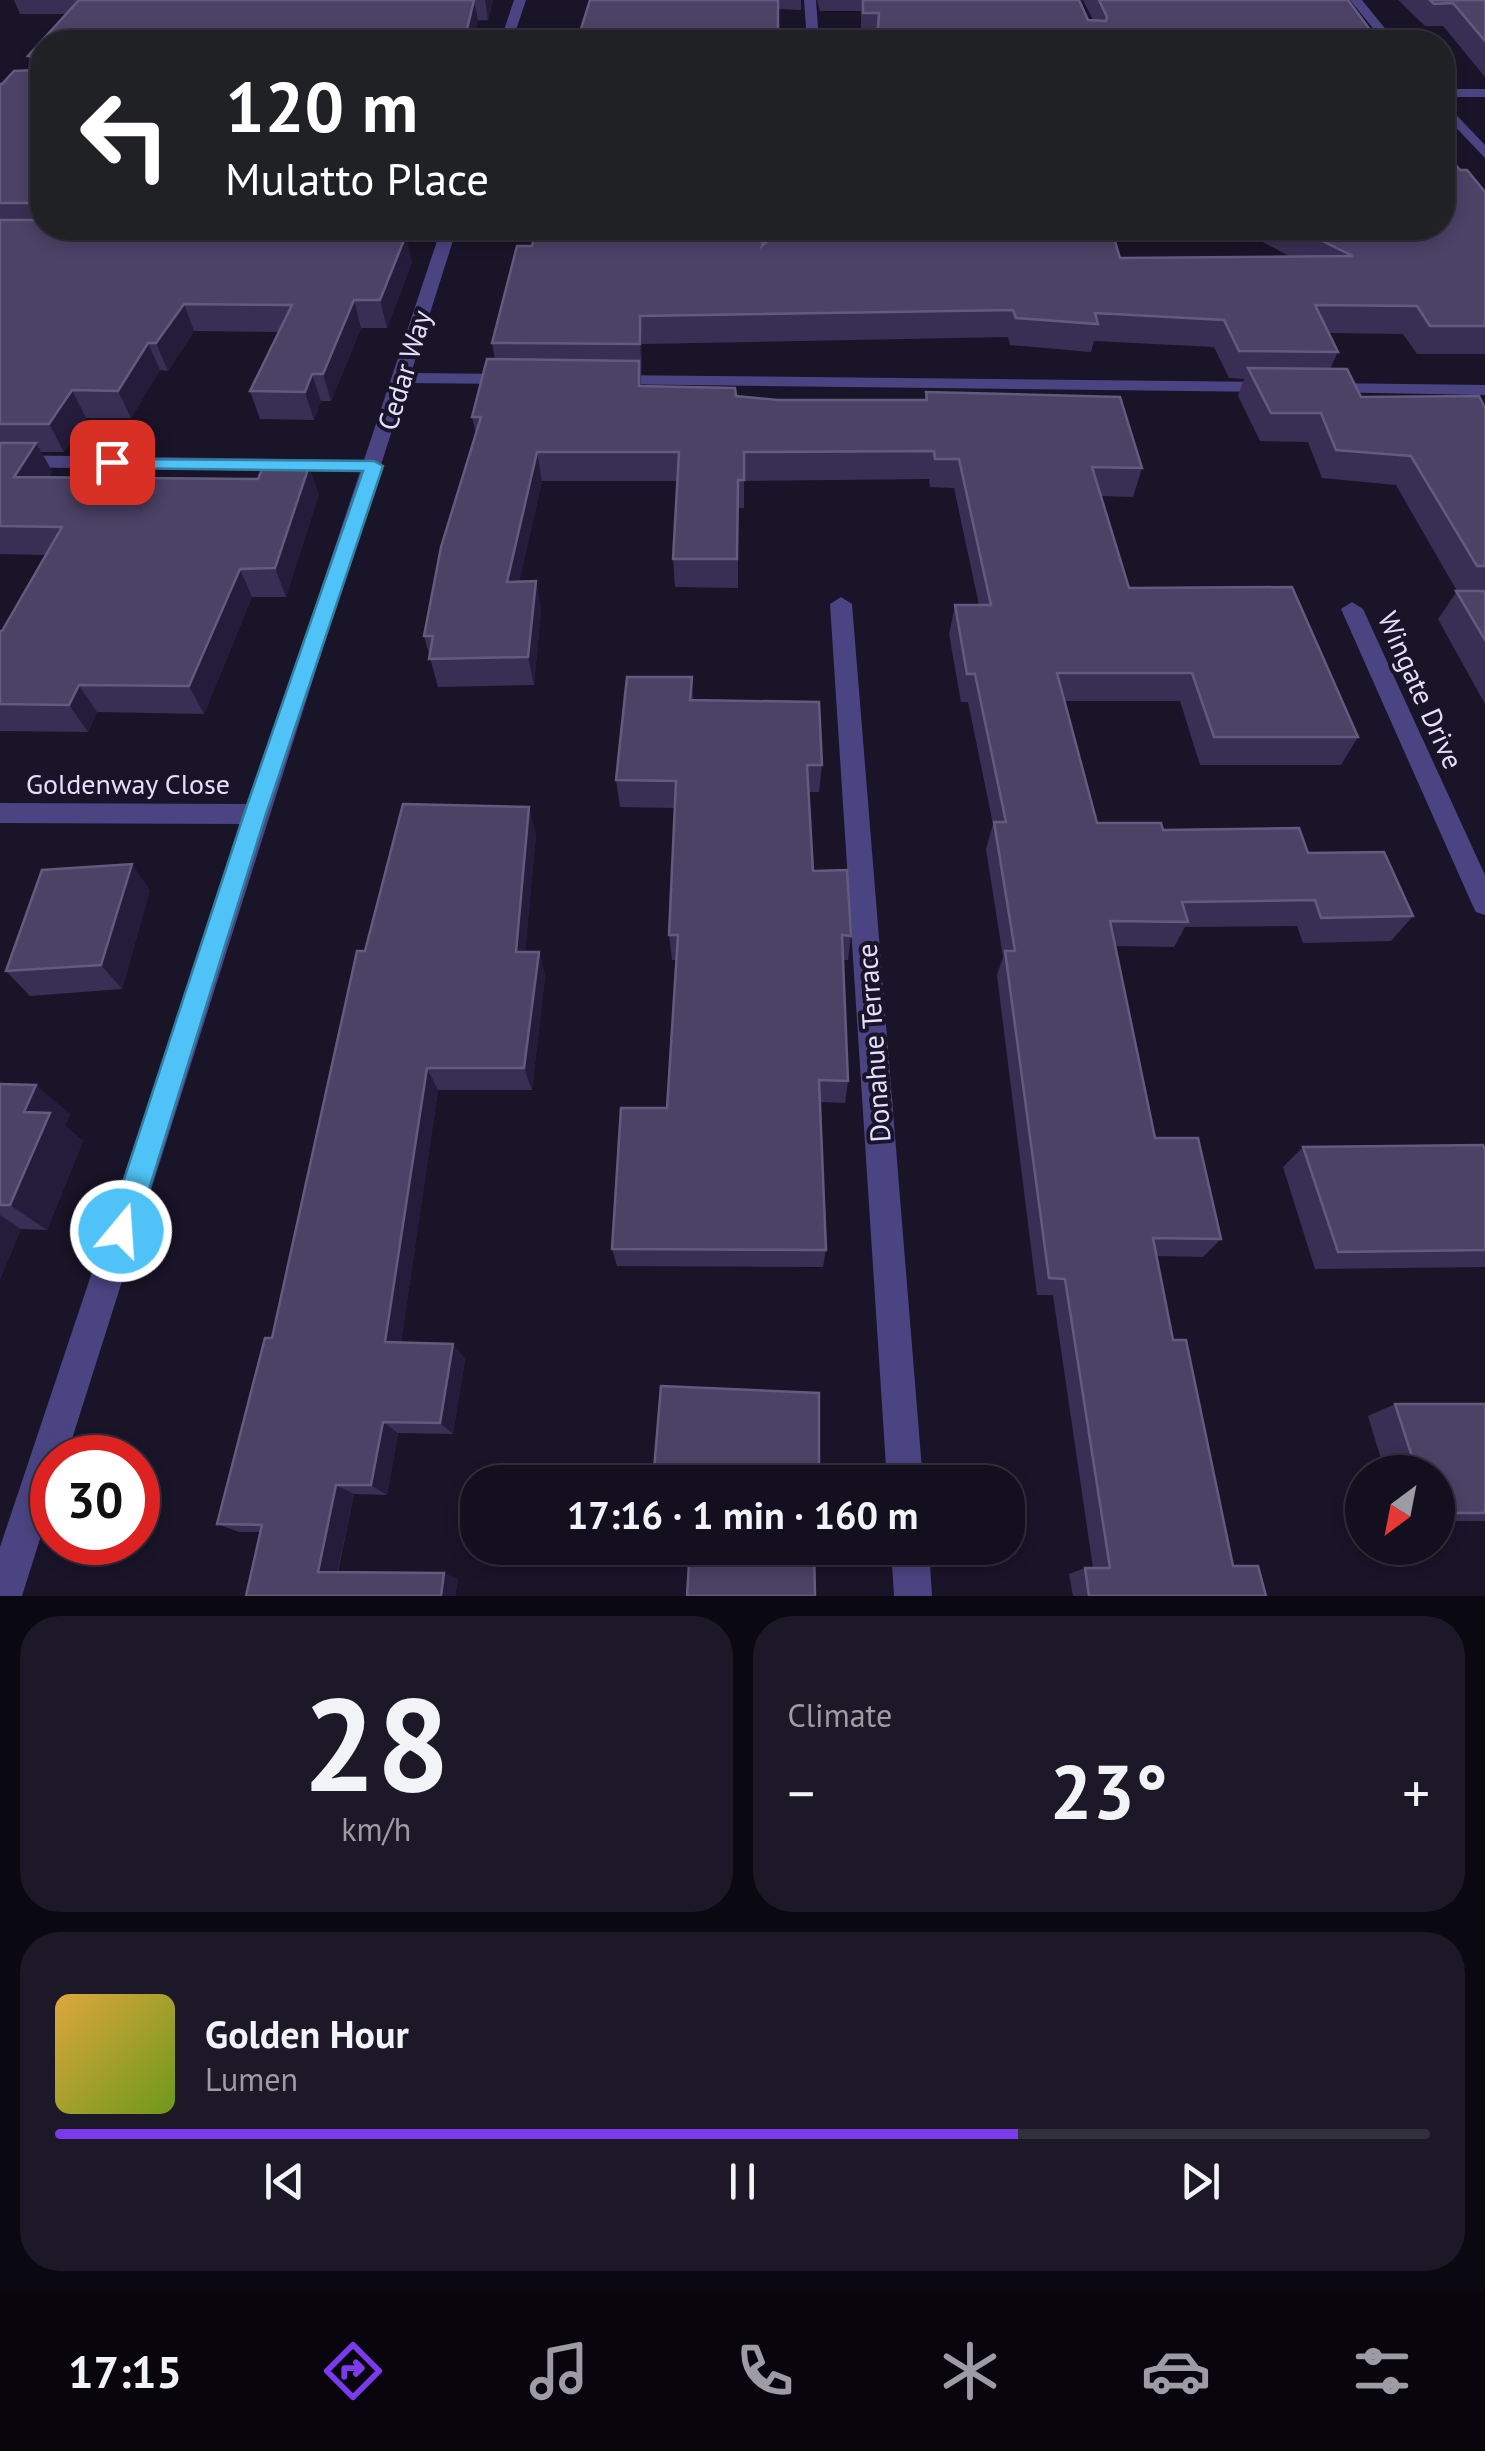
<!DOCTYPE html>
<html lang="en">
<head>
<meta charset="utf-8">
<style>
  body { margin:0; font-family:"PT Sans",sans-serif; background:#1c1827; color:#f1f3f6; height:100vh; display:flex; flex-direction:column; font-size:38px; white-space:nowrap }
  * { box-sizing:border-box; margin:0 }
  p { font-size:32px; color:#9d9ca4 }
  .icon { flex:none; width:55px; height:55px; fill:none; stroke:currentColor; stroke-width:2; stroke-linecap:round; stroke-linejoin:round }
  .map { position:relative; height:1596px; overflow:hidden }
  .drawer { display:flex; flex-direction:column; gap:20px; padding:20px; background:#0a0810; flex:1 }
  .drawer>* { flex:none }
  .hud { position:absolute; left:30px; top:30px; width:1425px; height:210px; border-radius:40px; box-shadow:0 5px 15px #0003,0 0 0 2px #322f3c; background:#202124; color:#fff; overflow:hidden }
  .needle { width:65px; rotate:212deg }
  .buttons { position:absolute; left:1345px; top:1455px; display:grid; gap:20px }
  .buttons a { display:grid; place-items:center; width:110px; height:110px; border-radius:50%; background:#130f1e; box-shadow:0 5px 15px #0003,0 0 0 2px #322f3c; font-size:50px }
  .speed { position:absolute; left:30px; top:1435px; display:flex; gap:20px; font-size:50px; font-weight:700; text-align:center }
  .speed>* { display:grid; place-content:center; width:130px; height:130px; border-radius:50%; background:#130f1e; box-shadow:0 5px 15px #0003,0 0 0 2px #322f3c; line-height:1 }
  .speed .limit { border:15px solid #d22; background:#fff; color:#111 }
  .pin { position:absolute; display:grid; place-items:center; width:85px; height:85px; color:#fff; margin:-42px; border-radius:20px; box-shadow:0 5px 15px #0006 }
  .me { position:absolute; width:110px; margin:-55px; rotate:18deg; stroke-linejoin:round; filter:drop-shadow(0 0 8px #0008) }
  .turn { display:flex; align-items:center; gap:35px; height:210px; padding:0 30px; font-size:45px }
  .turn .icon { width:130px; height:130px; stroke-width:2.5 }
  .turn b { display:block; font-size:70px; line-height:85px }
  .big { font-size:75px; font-weight:600; line-height:1.1 }
  .drawer .card { flex:1; display:flex; flex-direction:column; justify-content:center; gap:15px; min-width:0; padding:0 35px; border-radius:40px; background:#1c1827 }
  .drawer .dial { align-items:center; gap:0 }
  .dial b { font-size:130px; line-height:1 }
  .song { display:flex; align-items:center; gap:30px }
  .cover { width:120px; height:120px; border-radius:15px; background:linear-gradient(135deg,hsl(40 70% 55%),hsl(80 70% 35%)) }
  .played { height:10px; border-radius:5px; background:linear-gradient(90deg,#7c3aed 70%,#322f3c 70%) }
  .keys { display:flex; justify-content:space-around; direction:ltr }
  .heat { display:flex; justify-content:space-between; align-items:center; font-size:55px; direction:ltr }
  .drawer .tiles { flex:1; display:grid; gap:20px; grid-template-columns:1fr 1fr }
  .card:last-child { grid-column:span 2 }
  .trip { position:absolute; left:460px; top:1465px; width:565px; height:100px; border-radius:40px; background:#130f1e; box-shadow:0 5px 15px #0003,0 0 0 2px #322f3c; font-weight:600; line-height:100px; text-align:center }
  .menu { display:flex; height:160px; justify-content:space-around; align-items:center; background:#08060c; color:#9d9ca4 }
  .menu .icon { width:70px; height:70px }
  .menu .current { color:#7c3aed }
  .menu b { font-size:45px; color:#f1f3f6 }
  .map>svg:first-child { display:block }
  .lines { fill:none; stroke-linecap:round; stroke-linejoin:round }
  .minor { fill:#4b4482; fill-rule:evenodd }
  .wall { fill:#392f54 }
  .shaded-wall { fill:#241c3b }
  .building { fill:#4b4266; stroke:#635b7d; stroke-width:2.5 }
  .route { fill:#4fc3f7; stroke:#337fa1; stroke-width:2.5 }
  .labels { text-anchor:middle; dominant-baseline:central; stroke-width:8; stroke-linejoin:round; paint-order:stroke }
  .street-label { font-size:28px; fill:#e4dffb; stroke:#191428 }
</style>
</head>
<body>
<div class="map">
<svg width="1485" height="1596" viewBox="0 0 1485 1596">
  <rect width="100%" height="100%" fill="#191428"/>
  <g class="lines">
    <!-- minor -->
    <path class="minor" d="M 514,0 L 526,0 L 512,42 L 500,42 Z
      M 804,0 L 816,0 L 819,42 L 807,42 Z
      M 1350,0 L 1362,0 L 1396,42 L 1384,42 Z
      M 1442,89 L 1485,89 L 1485,97 L 1442,97 Z
      M 1442,100 L 1485,145 L 1485,158 L 1442,113 Z
      M 442,228 L 457,228 L 411,373 L 515,374 L 524,379 L 515,384 L 407,383 L 66,1458 L 52,1458 L 52,1501 L 22,1596 L 0,1596 L 0,1547 L 242,824 L 0,823 L 0,803 L 249,804 L 360,472 L 0,467 L 0,455 L 364,460 L 437,241 L 376,241 L 368,236 L 376,231 L 440,231 Z
      M 610,375 L 1275,382 L 1284,387 L 1275,392 L 604,384 L 601,380 Z
      M 1325,383 L 1485,385 L 1485,395 L 1319,392 L 1316,388 Z
      M 841,597 L 852,604 L 923,1482 L 887,1482 L 830,604 Z
      M 1352,602 L 1363,609 L 1485,875 L 1485,915 L 1476,912 L 1472,904 L 1341,609 Z
      M 891,1548 L 929,1548 L 932,1596 L 894,1596 Z"/>
  </g>
  <!-- wall -->
  <path class="wall" d="M 14,0 L 493,0 L 488,20 L 42,42 L 42,228 L 395,235 L 412,262 L 387,328 L 361,328 L 331,401 L 321,401 L 314,420 L 260,419 L 250,391 L 279,332 L 194,331 L 168,371 L 160,370 L 131,418 L 86,418 L 64,452 L 41,452 L 52,471 L 49,477 L 319,494 L 286,597 L 252,597 L 204,714 L 97,712 L 88,732 L 0,731 L 0,631 L 2,631 L 46,555 L 0,554 L 0,84 L 34,70 L 28,56 L 67,14 L 20,14 Z
    M 590,0 L 801,0 L 801,10 Z
    M 817,0 L 1079,0 L 1088,20 L 1093,20 L 1083,0 L 1348,0 L 1379,42 L 861,36 L 861,11 L 820,11 Z
    M 1398,0 L 1485,0 L 1485,77 L 1443,26 L 1425,26 Z
    M 1460,170 L 1485,192 L 1485,354 L 1417,354 L 1403,334 L 1328,333 L 1338,352 L 1330,369 L 1361,397 L 1485,408 L 1485,704 L 1438,619 L 1457,591 L 1396,485 L 1322,478 L 1308,442 L 1260,441 L 1238,396 L 1244,379 L 1229,378 L 1214,347 L 1094,341 L 1091,352 L 1010,345 L 1008,337 L 642,344 L 641,386 L 778,400 L 925,400 L 926,392 L 1142,468 L 1133,497 L 1101,496 L 1129,588 L 1358,737 L 1341,765 L 1200,765 L 1180,701 L 1065,701 L 1097,823 L 1163,830 L 1308,853 L 1413,916 L 1391,941 L 1303,943 L 1297,926 L 1185,927 L 1174,947 L 1115,946 L 1155,1138 L 1221,1239 L 1203,1257 L 1157,1256 L 1173,1340 L 1233,1566 L 1266,1596 L 1073,1596 L 1069,1574 L 1085,1568 L 1093,1568 L 1053,1295 L 1037,1295 L 997,975 L 1003,957 L 986,849 L 993,824 L 968,702 L 961,702 L 949,634 L 955,605 L 979,605 L 954,488 L 930,487 L 929,479 L 744,481 L 744,508 L 738,508 L 738,588 L 675,587 L 673,559 L 677,481 L 542,481 L 519,582 L 536,581 L 541,610 L 534,685 L 438,687 L 424,636 L 476,434 L 472,417 L 495,360 L 492,343 L 767,242 L 892,236 L 891,228 L 1111,228 L 1120,258 L 1291,257 L 1242,231 L 1243,228 L 1442,228 Z
    M 692,677 L 693,700 L 822,765 L 819,792 L 809,792 L 813,871 L 851,936 L 848,960 L 843,960 L 848,1081 L 845,1103 L 820,1102 L 826,1250 L 823,1267 L 617,1266 L 612,1249 L 667,1108 L 677,960 L 672,960 L 669,935 L 675,808 L 620,807 L 616,780 Z
    M 536,834 L 525,952 L 539,952 L 545,976 L 532,1090 L 438,1090 L 401,1342 L 453,1344 L 465,1359 L 453,1434 L 398,1433 L 387,1495 L 354,1494 L 338,1572 L 458,1579 L 455,1596 L 246,1596 L 260,1532 L 239,1532 L 217,1524 L 272,1338 L 365,951 Z
    M 150,890 L 122,989 L 30,996 L 6,971 Z
    M 0,1084 L 70,1114 L 65,1126 L 83,1141 L 47,1230 L 21,1229 L 0,1279 Z
    M 1303,1147 L 1485,1150 L 1485,1267 L 1315,1269 L 1283,1167 Z
    M 1395,1404 L 1485,1404 L 1485,1521 L 1438,1521 L 1438,1472 L 1385,1472 L 1368,1416 Z"/>
  <!-- shaded-wall -->
  <path class="shaded-wall" d="M 474,0 L 478,20 L 474,42 L 464,42 Z
    M 485,0 L 493,0 L 488,20 Z
    M 388,228 L 394,228 L 398,245 L 385,235 Z
    M 765,228 L 769,228 L 762,273 L 762,246 Z
    M 406,235 L 412,262 L 387,328 L 380,300 Z
    M 354,300 L 361,328 L 331,401 L 323,374 Z
    M 184,304 L 194,331 L 168,371 L 156,343 Z
    M 640,316 L 642,344 L 642,372 L 640,344 Z
    M 148,343 L 160,370 L 131,418 L 118,391 Z
    M 312,374 L 321,401 L 314,420 L 305,392 Z
    M 72,390 L 86,418 L 64,452 L 49,424 Z
    M 36,443 L 52,471 L 31,505 L 14,477 Z
    M 537,452 L 542,481 L 513,610 L 507,582 Z
    M 309,466 L 319,494 L 286,597 L 275,568 Z
    M 240,569 L 252,597 L 204,714 L 189,686 Z
    M 536,581 L 541,610 L 534,685 L 528,657 Z
    M 79,685 L 97,712 L 88,732 L 69,705 Z
    M 529,807 L 536,834 L 523,976 L 516,952 Z
    M 132,864 L 150,890 L 122,989 L 101,965 Z
    M 539,952 L 545,976 L 532,1090 L 524,1068 Z
    M 427,1068 L 438,1090 L 399,1356 L 385,1342 Z
    M 36,1085 L 70,1114 L 65,1126 L 83,1141 L 47,1230 L 10,1205 L 24,1112 Z
    M 0,1215 L 21,1229 L 0,1279 Z
    M 453,1344 L 465,1359 L 453,1434 L 440,1423 Z
    M 383,1422 L 398,1433 L 387,1495 L 371,1485 Z
    M 336,1485 L 354,1494 L 336,1578 L 318,1572 Z
    M 444,1573 L 458,1579 L 455,1596 L 441,1596 Z"/>
  <!-- building -->
  <path class="building" d="M 79,0 L 474,0 L 464,42 L 42,42 L 42,203 L 0,203 L 0,84 L 2,84 L 14,71 L 34,70 L 34,57 L 28,56 Z
    M 590,0 L 778,0 L 778,42 L 577,42 Z
    M 863,0 L 1079,0 L 1088,20 L 1106,21 L 1107,17 L 1099,0 L 1348,0 L 1379,42 L 877,42 L 879,13 L 863,13 Z
    M 1430,0 L 1485,0 L 1485,41 L 1453,3 L 1434,4 Z
    M 1442,149 L 1460,170 L 1467,170 L 1485,192 L 1485,326 L 1430,326 L 1417,306 L 1315,305 L 1338,352 L 1239,351 L 1224,320 L 1095,313 L 1098,324 L 1016,318 L 1013,310 L 640,316 L 640,344 L 492,343 L 517,246 L 532,246 L 537,228 L 765,228 L 762,246 L 782,228 L 881,228 L 896,240 L 896,228 L 1111,228 L 1120,258 L 1353,256 L 1296,228 L 1442,228 Z
    M 0,220 L 42,220 L 42,228 L 388,228 L 385,235 L 406,235 L 380,300 L 354,300 L 323,374 L 312,374 L 305,392 L 250,391 L 292,305 L 184,304 L 156,343 L 148,343 L 118,391 L 72,390 L 49,424 L 0,424 Z
    M 487,359 L 639,361 L 639,386 L 735,388 L 736,396 L 778,400 L 927,400 L 926,392 L 1120,397 L 1142,468 L 1092,467 L 1129,588 L 1292,587 L 1358,737 L 1214,737 L 1192,673 L 1057,673 L 1097,823 L 1161,823 L 1163,830 L 1299,828 L 1308,853 L 1384,852 L 1413,916 L 1321,918 L 1315,900 L 1182,902 L 1188,922 L 1110,921 L 1155,1138 L 1198,1138 L 1221,1239 L 1153,1238 L 1173,1340 L 1186,1340 L 1233,1566 L 1258,1566 L 1266,1596 L 1089,1596 L 1085,1568 L 1110,1568 L 1065,1279 L 1049,1278 L 1005,951 L 1015,951 L 994,822 L 1006,822 L 975,674 L 967,674 L 955,605 L 991,605 L 959,459 L 935,459 L 934,451 L 744,452 L 744,480 L 738,480 L 737,559 L 673,559 L 679,452 L 537,452 L 507,582 L 536,581 L 528,657 L 429,659 L 433,636 L 424,636 L 441,547 L 481,417 L 472,417 Z
    M 1248,368 L 1347,369 L 1361,397 L 1479,396 L 1485,408 L 1485,566 L 1477,566 L 1411,456 L 1336,450 L 1321,413 L 1271,413 Z
    M 0,443 L 36,443 L 14,477 L 258,479 L 263,467 L 309,466 L 275,568 L 240,569 L 189,686 L 79,685 L 69,705 L 0,704 L 0,631 L 2,631 L 62,527 L 0,526 Z
    M 1456,591 L 1485,591 L 1485,640 Z
    M 627,677 L 692,677 L 690,700 L 819,702 L 822,765 L 807,765 L 813,871 L 847,870 L 851,936 L 842,935 L 848,1081 L 819,1080 L 826,1250 L 612,1249 L 621,1108 L 667,1108 L 678,935 L 669,935 L 676,781 L 616,780 Z
    M 403,804 L 529,807 L 516,952 L 539,952 L 524,1068 L 427,1068 L 385,1342 L 453,1344 L 440,1423 L 383,1422 L 371,1485 L 336,1485 L 318,1572 L 444,1573 L 441,1596 L 246,1596 L 262,1525 L 217,1524 L 265,1338 L 272,1338 L 357,951 L 365,951 Z
    M 132,864 L 101,965 L 6,971 L 42,870 Z
    M 0,1084 L 36,1085 L 24,1112 L 50,1113 L 10,1205 L 0,1205 Z
    M 1483,1145 L 1485,1150 L 1485,1250 L 1338,1252 L 1303,1147 Z
    M 661,1386 L 819,1393 L 819,1482 L 653,1482 Z
    M 1395,1404 L 1485,1404 L 1485,1513 L 1438,1513 L 1438,1472 L 1417,1472 Z
    M 690,1548 L 814,1548 L 815,1596 L 687,1596 Z"/>
  <!-- route -->
  <path class="route" d="M 106,459 L 374,461 L 383,466 L 266,814 L 136,1231 L 132,1241 L 121,1246 L 111,1241 L 107,1231 L 244,814 L 363,471 L 112,468 L 106,466 Z"/>
  <g class="labels">
    <!-- street labels -->
    <g class="street-label">
      <text transform="translate(404 370) rotate(-73)">Cedar Way</text>
      <text transform="translate(1421 690) rotate(66)">Wingate Drive</text>
      <text x="128" y="783">Goldenway Close</text>
      <text transform="translate(873 1043) rotate(-94)">Donahue Terrace</text>
    </g>
  </g>
</svg>
<div class="buttons">
<a><svg class="needle" viewBox="-14 -14 28 28"><path d="M0-13l5 13h-10z" fill="#e53935"/><path d="M0 13l5-13h-10z" fill="#9d9ca4"/></svg></a>
</div>
<div class="speed"><div class="limit">30</div></div>
<div class="pin" style="left:112px;top:462px;background:#d93025"><svg class="icon" aria-label="arrive" viewBox="0 0 24 24"><path d="M6 21V4h12l-3 4 3 4H6"/></svg></div>
<svg class="me" style="left:121px;top:1231px" viewBox="-20 -20 40 40"><circle r="17" fill="#4fc3f7" stroke="#fff" stroke-width="3"/><path d="M0-11L8 9 0 5-8 9z" fill="#fff"/></svg>
<div class="trip">17:16 · 1 min · 160 m</div>
<div class="hud">
<div class="turn"><svg class="icon" aria-label="left" viewBox="0 0 24 24"><path d="M17 20v-9H6M10 6l-5 5 5 5"/></svg><div><b>120 m</b>Mulatto Place</div></div>
</div>
</div>
<section class="drawer">
<div class="tiles">
<div class="card dial"><b>28</b><p>km/h</p></div>
<div class="card"><p>Climate</p>
<div class="heat"><a>−</a><b class="big">23°</b><a>+</a></div>
</div>
<div class="card">
<div class="song"><i class="cover"></i><div><b>Golden Hour</b><p>Lumen</p></div></div>
<div class="played"></div>
<div class="keys"><svg class="icon" aria-label="previous" viewBox="0 0 24 24"><path d="M18 5L8 12l10 7zM5 5v14"/></svg><svg class="icon" aria-label="pause" viewBox="0 0 24 24"><path d="M8 5v14M16 5v14"/></svg><svg class="icon" aria-label="next" viewBox="0 0 24 24"><path d="M6 5l10 7-10 7zM19 5v14"/></svg></div>
</div>
</div>
</section>
<nav class="menu">
<b>17:15</b>
<svg class="icon current" aria-label="directions" viewBox="0 0 24 24"><path d="M12 3l9 9-9 9-9-9zM9 14v-3h6M13 9l2 2-2 2"/></svg>
<svg class="icon" aria-label="music" viewBox="0 0 24 24"><path d="M9 18V5l10-2v13"/><circle cx="6" cy="18" r="3"/><circle cx="16" cy="16" r="3"/></svg>
<svg class="icon" aria-label="phone" viewBox="0 0 24 24"><path d="M5 4h4l2 5-3 2q2 4 5 5l2-3 5 2v4C11 20 4 13 5 4z"/></svg>
<svg class="icon" aria-label="climate" viewBox="0 0 24 24"><path d="M12 3v18M4 7l16 10M4 17L20 7"/></svg>
<svg class="icon" aria-label="car" viewBox="0 0 24 24"><path d="M5 17H2v-5l4-1 3-4h7l3 4 3 1v5h-3M9 17h6M6 11h13"/><circle cx="7" cy="17" r="2"/><circle cx="17" cy="17" r="2"/></svg>
<svg class="icon" aria-label="filters" viewBox="0 0 24 24"><path d="M4 7h16M4 17h16"/><circle cx="9" cy="7" r="2"/><circle cx="15" cy="17" r="2"/></svg>
</nav>
</body>
</html>
